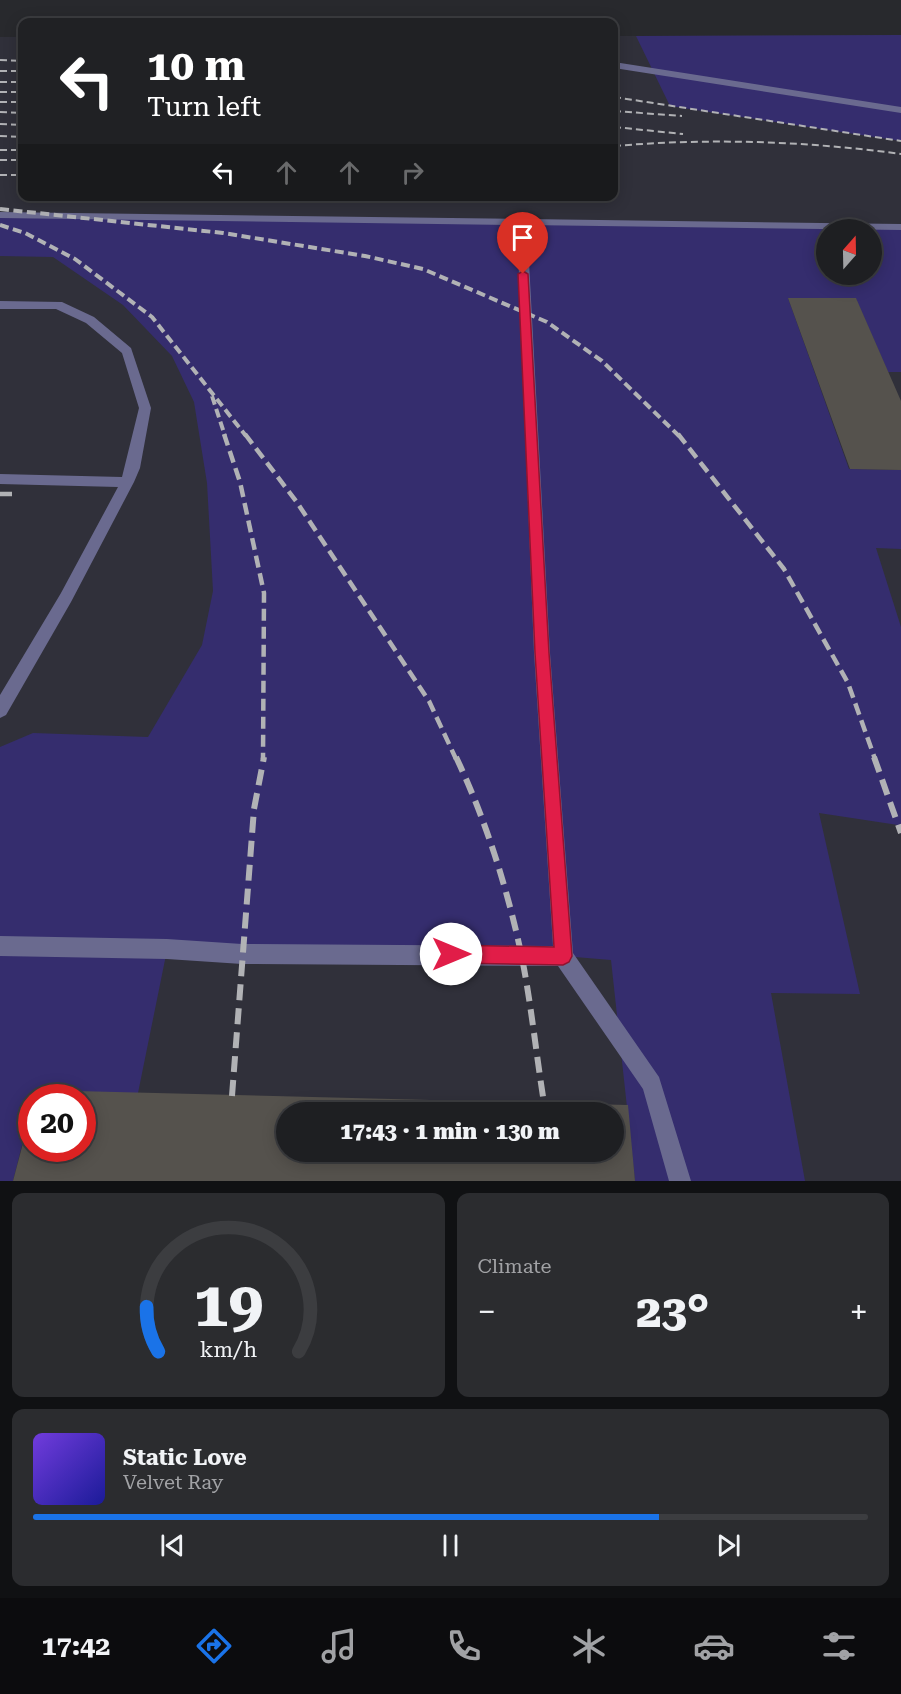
<!DOCTYPE html>
<html lang="en">
<head>
<meta charset="utf-8">
<style>
  body { margin:0; font-family:"Roboto Serif",serif; background:#2b2c2f; color:#f1f3f6; height:100vh; display:flex; flex-direction:column; font-size:22px; white-space:nowrap }
  * { box-sizing:border-box; margin:0 }
  p { font-size:20px; color:#a1a2a5 }
  .icon { flex:none; width:33px; height:33px; fill:none; stroke:currentColor; stroke-width:2; stroke-linecap:round; stroke-linejoin:round }
  .map { position:relative; height:1181px; overflow:hidden }
  .drawer { display:flex; flex-direction:column; gap:12px; padding:12px; background:#101113; flex:1 }
  .drawer>* { flex:none }
  .hud { position:absolute; left:18px; top:18px; width:600px; height:183px; border-radius:12px; box-shadow:0 3px 15px #0003,0 0 0 2px #3c3d40; background:#202124; color:#fff; overflow:hidden }
  .needle { width:39px; rotate:20deg }
  .buttons { position:absolute; left:816px; top:219px; display:grid; gap:12px }
  .buttons a { display:grid; place-items:center; width:66px; height:66px; border-radius:50%; background:#1e1f22; box-shadow:0 3px 15px #0003,0 0 0 2px #3c3d40; font-size:30px }
  .speed { position:absolute; left:18px; top:1084px; display:flex; gap:12px; font-size:30px; font-weight:700; text-align:center }
  .speed>* { display:grid; place-content:center; width:78px; height:78px; border-radius:50%; background:#1e1f22; box-shadow:0 3px 15px #0003,0 0 0 2px #3c3d40; line-height:1 }
  .speed .limit { border:9px solid #d22; background:#fff; color:#111 }
  .pin { position:absolute; display:grid; place-items:center; width:51px; height:51px; color:#fff; margin:-62px -26px; border-radius:50% 50% 50% 0; rotate:-45deg; box-shadow:0 0 6px #0007 }
  .pin .icon { rotate:45deg }
  .me { position:absolute; width:66px; margin:-33px; rotate:90deg; stroke-linejoin:round; filter:drop-shadow(0 0 4px #0008) }
  .turn { display:flex; align-items:center; gap:21px; height:126px; padding:0 30px; font-size:27px }
  .turn .icon { width:78px; height:78px; stroke-width:2.5 }
  .turn b { display:block; font-size:42px; line-height:51px }
  .lanes { display:flex; align-items:center; height:57px; padding:0 30px; background:#0003; justify-content:center; gap:30px; direction:ltr }
  .lanes .off { opacity:.35 }
  .big { font-size:45px; font-weight:800; line-height:1.1 }
  .drawer .widget { flex:1; display:flex; flex-direction:column; justify-content:center; gap:9px; min-width:0; padding:0 21px; border-radius:12px; background:#2b2c2f }
  .drawer .dial { align-items:center; gap:0 }
  .dial svg { height:156px; overflow:visible; fill:none; stroke:#3c3d40; stroke-width:7; stroke-linecap:round; text-anchor:middle }
  .dial text { fill:#f1f3f6; stroke:none }
  .song { display:flex; align-items:center; gap:18px }
  .cover { width:72px; height:72px; border-radius:9px; background:linear-gradient(135deg,hsl(260 70% 55%),hsl(240 70% 35%)) }
  .played { height:6px; border-radius:3px; background:linear-gradient(90deg,#1a73e8 75%,#3c3d40 75%) }
  .keys { display:flex; justify-content:space-around; direction:ltr }
  .heat { display:flex; justify-content:space-between; align-items:center; font-size:33px; direction:ltr }
  .drawer .tiles { flex:1; display:grid; gap:12px; grid-template-columns:1fr 1fr }
  .widget:last-child { grid-column:span 2 }
  .trip { position:absolute; left:276px; top:1102px; width:348px; height:60px; border-radius:30px; background:#1e1f22; box-shadow:0 3px 15px #0003,0 0 0 2px #3c3d40; font-weight:800; line-height:60px; text-align:center }
  .tabs { display:flex; height:96px; justify-content:space-around; align-items:center; background:#0c0c0e; color:#a1a2a5 }
  .tabs .icon { width:42px; height:42px }
  .tabs .on { color:#1a73e8 }
  .tabs b { font-size:27px; color:#f1f3f6 }
  .map>svg:first-child { display:block }
  .built { fill:#30303a; fill-rule:evenodd }
  .green { fill:#352d6e; fill-rule:evenodd }
  .building { fill:#55524d; fill-rule:evenodd }
  .lines { fill:none; stroke-linecap:round; stroke-linejoin:round }
  .minor { fill:#6a6a8f; fill-rule:evenodd }
  .rail-far3 { stroke:#b1b2b5; stroke-width:2; stroke-dasharray:7 4; stroke-linecap:butt }
  .rail-far2 { stroke:#b1b2b5; stroke-width:4; stroke-dasharray:9 4.5; stroke-linecap:butt }
  .rail-far1 { stroke:#b1b2b5; stroke-width:4.5; stroke-dasharray:12 6; stroke-linecap:butt }
  .rail { stroke:#b1b2b5; stroke-width:6; stroke-dasharray:16 8; stroke-linecap:butt }
  .route { fill:#e11d48; stroke:#92132f; stroke-width:1.5 }
</style>
</head>
<body>
<div class="map">
<svg width="901" height="1181" viewBox="0 0 901 1181">
  <rect width="100%" height="100%" fill="#28292d"/>
  <!-- built -->
  <path class="built" d="M 901,35 L 901,1181 L 0,1181 L 0,37 L 22,37 L 22,196 L 614,196 L 614,36 ZM 826,230 L 872,230 L 872,274 L 826,274 ZM 32,1098 L 82,1098 L 82,1149 L 32,1149 ZM 286,1113 L 614,1113 L 614,1152 L 286,1152 Z"/>
  <!-- green -->
  <path class="green" d="M 901,35 L 901,141 L 670,106 L 636,36 Z
    M 0,215 L 901,227 L 901,372 L 888,372 L 856,299 L 788,298 L 849,469 L 901,470 L 901,549 L 876,548 L 901,627 L 901,834 L 898,825 L 819,813 L 860,994 L 771,993 L 805,1181 L 635,1181 L 611,960 L 563,956 L 167,950 L 138,1093 L 32,1098 L 31,1109 L 13,1181 L 0,1181 L 0,747 L 33,733 L 148,737 L 202,645 L 213,591 L 207,483 L 194,402 L 172,356 L 123,305 L 53,257 L 0,256 ZM 826,230 L 872,230 L 872,274 L 826,274 Z"/>
  <!-- building -->
  <path class="building" d="M 788,298 L 856,298 L 901,401 L 901,470 L 850,469 Z
    M 36,1090 L 628,1105 L 635,1181 L 13,1181 L 32,1109 L 32,1149 L 82,1149 L 82,1098 L 34,1098 ZM 286,1113 L 614,1113 L 614,1152 L 286,1152 Z"/>
  <g class="lines">
    <!-- minor -->
    <path class="minor" d="M 614,62 L 901,107 L 901,113 L 614,68 Z
      M 0,212 L 901,224 L 901,230 L 527,225 L 550,653 L 573,953 L 659,1077 L 691,1181 L 669,1181 L 643,1089 L 558,966 L 242,964 L 167,959 L 0,956 L 0,936 L 167,939 L 242,944 L 553,946 L 534,653 L 517,225 L 0,218 Z
      M 0,301 L 62,302 L 94,317 L 131,348 L 151,408 L 140,468 L 134,482 L 71,602 L 6,715 L 0,718 L 0,695 L 61,593 L 118,487 L 0,484 L 0,474 L 122,477 L 139,408 L 122,353 L 86,323 L 56,309 L 0,309 Z"/>
    <!-- rail-far3 -->
    <path class="rail-far3" d="M 0,60 L 22,61
      M 0,71 L 22,71
      M 0,82 L 22,82
      M 0,92 L 22,92
      M 614,97 L 901,141
      M 0,102 L 22,102
      M 614,111 L 682,116
      M 0,112 L 22,113
      M 0,124 L 22,125
      M 614,127 L 683,134
      M 0,136 L 22,137
      M 614,146 C 710,138 805,141 901,154
      M 0,150 L 22,150
      M 0,160 L 22,160
      M 0,175 L 22,175"/>
    <!-- rail-far2 -->
    <path class="rail-far2" d="M 0,209 L 223,233 L 365,256 L 423,269 L 547,322 L 602,361 L 679,436
      M 0,225 L 25,233 L 75,259 L 152,317 L 246,436
      M 212,396 L 225,436"/>
    <!-- rail-far1 -->
    <path class="rail-far1" d="M 224,434 L 240,482 L 264,593 L 263,759
      M 245,434 L 296,501 L 429,701 L 456,759
      M 678,434 L 784,569 L 848,683 L 875,759
      M 0,494 L 15,494"/>
    <!-- rail -->
    <path class="rail" d="M 456,757 C 485,818 507,887 521,953 C 531,1002 536,1053 544,1103
      M 874,757 L 901,833
      M 232,1096 L 254,809 L 264,757"/>
  </g>
  <!-- route -->
  <path class="route" d="M 523,271 L 528,274 L 549,653 L 572,956 L 569,962 L 563,965 L 451,963 L 445,961 L 442,954 L 445,948 L 451,945 L 554,947 L 535,653 L 518,274 Z"/>
</svg>
<div class="buttons">
<a><svg class="needle" viewBox="-14 -14 28 28"><path d="M0-13l5 13h-10z" fill="#e53935"/><path d="M0 13l5-13h-10z" fill="#a1a2a5"/></svg></a>
</div>
<div class="speed"><div class="limit">20</div></div>
<div class="pin" style="left:523px;top:274px;background:#d93025"><svg class="icon" aria-label="arrive" viewBox="0 0 24 24"><path d="M6 21V4h12l-3 4 3 4H6"/></svg></div>
<svg class="me" style="left:451px;top:954px" viewBox="-20 -20 40 40"><circle r="19" fill="#fff"/><path d="M0-13L10 11 0 6-10 11z" fill="#e11d48"/></svg>
<div class="trip">17:43 · 1 min · 130 m</div>
<div class="hud">
<div class="turn"><svg class="icon" aria-label="left" viewBox="0 0 24 24"><path d="M17 20v-9H6M10 6l-5 5 5 5"/></svg><div><b>10 m</b>Turn left</div></div>
<div class="lanes"><svg class="icon" aria-label="left" viewBox="0 0 24 24"><path d="M17 20v-9H6M10 6l-5 5 5 5"/></svg><svg class="icon off" aria-label="ahead" viewBox="0 0 24 24"><path d="M12 20V5M6 11l6-6 6 6"/></svg><svg class="icon off" aria-label="ahead" viewBox="0 0 24 24"><path d="M12 20V5M6 11l6-6 6 6"/></svg><svg class="icon off" aria-label="right" viewBox="0 0 24 24"><path d="M7 20v-9h11M14 6l5 5-5 5"/></svg></div>
</div>
</div>
<section class="drawer">
<div class="tiles">
<div class="widget dial"><svg viewBox="0 0 100 80">
<path d="M14 69A42 42 0 1 1 86 69"/>
<path d="M14 69A42 42 0 0 1 8 46" stroke="#1a73e8"/>
<text x="50" y="56" font-size="32" font-weight="700">19</text>
<text x="50" y="72" font-size="11">km/h</text>
</svg></div>
<div class="widget"><p>Climate</p>
<div class="heat"><a>−</a><b class="big">23°</b><a>+</a></div>
</div>
<div class="widget">
<div class="song"><i class="cover"></i><div><b>Static Love</b><p>Velvet Ray</p></div></div>
<div class="played"></div>
<div class="keys"><svg class="icon" aria-label="previous" viewBox="0 0 24 24"><path d="M18 5L8 12l10 7zM5 5v14"/></svg><svg class="icon" aria-label="pause" viewBox="0 0 24 24"><path d="M8 5v14M16 5v14"/></svg><svg class="icon" aria-label="next" viewBox="0 0 24 24"><path d="M6 5l10 7-10 7zM19 5v14"/></svg></div>
</div>
</div>
</section>
<nav class="tabs">
<b>17:42</b>
<svg class="icon on" aria-label="directions" viewBox="0 0 24 24"><path d="M12 3l9 9-9 9-9-9zM9 14v-3h6M13 9l2 2-2 2"/></svg>
<svg class="icon" aria-label="music" viewBox="0 0 24 24"><path d="M9 18V5l10-2v13"/><circle cx="6" cy="18" r="3"/><circle cx="16" cy="16" r="3"/></svg>
<svg class="icon" aria-label="phone" viewBox="0 0 24 24"><path d="M5 4h4l2 5-3 2q2 4 5 5l2-3 5 2v4C11 20 4 13 5 4z"/></svg>
<svg class="icon" aria-label="climate" viewBox="0 0 24 24"><path d="M12 3v18M4 7l16 10M4 17L20 7"/></svg>
<svg class="icon" aria-label="car" viewBox="0 0 24 24"><path d="M5 17H2v-5l4-1 3-4h7l3 4 3 1v5h-3M9 17h6M6 11h13"/><circle cx="7" cy="17" r="2"/><circle cx="17" cy="17" r="2"/></svg>
<svg class="icon" aria-label="filters" viewBox="0 0 24 24"><path d="M4 7h16M4 17h16"/><circle cx="9" cy="7" r="2"/><circle cx="15" cy="17" r="2"/></svg>
</nav>
</body>
</html>
